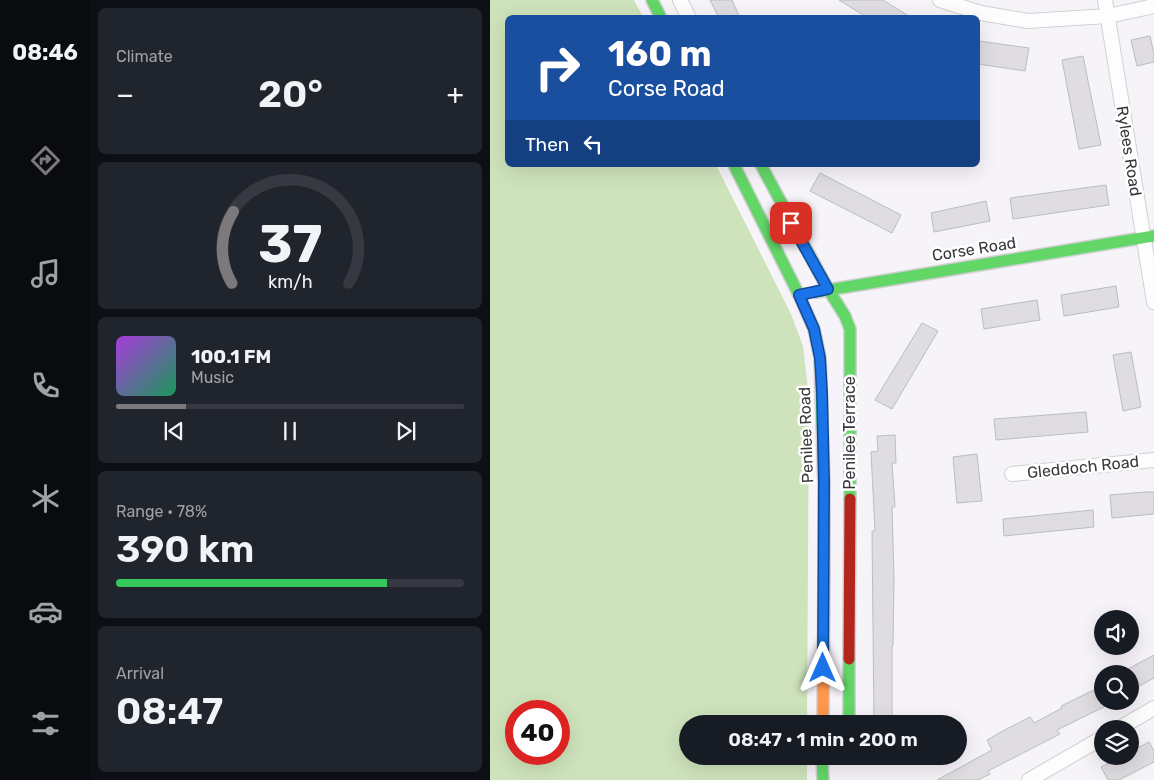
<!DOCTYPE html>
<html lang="en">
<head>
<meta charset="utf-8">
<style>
  body { margin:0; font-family:Rubik,sans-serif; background:#20242c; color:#f1f3f6; height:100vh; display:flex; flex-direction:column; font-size:19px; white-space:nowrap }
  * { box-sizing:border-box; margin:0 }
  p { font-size:16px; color:#9ea1a6 }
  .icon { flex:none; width:28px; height:28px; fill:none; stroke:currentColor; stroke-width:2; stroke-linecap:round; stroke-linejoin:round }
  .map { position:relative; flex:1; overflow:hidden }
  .panel { display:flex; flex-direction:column; gap:8px; padding:8px; background:#0d0f14; width:400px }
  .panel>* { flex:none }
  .hud { position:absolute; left:15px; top:15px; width:475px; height:152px; border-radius:8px; box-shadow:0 5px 20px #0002; background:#1a4fa0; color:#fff; overflow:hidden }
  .controls { position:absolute; left:604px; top:610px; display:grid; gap:10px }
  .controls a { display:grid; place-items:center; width:45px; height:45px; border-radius:50%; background:#171b24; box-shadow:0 5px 20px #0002; font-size:25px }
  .speed { position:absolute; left:15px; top:700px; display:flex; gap:10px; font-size:25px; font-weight:700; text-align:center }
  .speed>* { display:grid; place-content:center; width:65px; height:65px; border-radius:50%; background:#171b24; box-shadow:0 5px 20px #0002; line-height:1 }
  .speed .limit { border:8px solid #d22; background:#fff; color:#111 }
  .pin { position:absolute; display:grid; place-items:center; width:42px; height:42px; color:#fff; margin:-21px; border-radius:10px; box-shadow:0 2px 8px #0006 }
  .me { position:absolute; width:55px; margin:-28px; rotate:0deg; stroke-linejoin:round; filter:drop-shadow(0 0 4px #0008) }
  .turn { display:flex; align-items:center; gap:18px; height:105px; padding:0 20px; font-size:22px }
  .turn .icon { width:65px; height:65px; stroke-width:2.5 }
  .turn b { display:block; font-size:35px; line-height:42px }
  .then { display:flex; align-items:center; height:48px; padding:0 20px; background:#0003; gap:10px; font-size:19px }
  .big { font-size:38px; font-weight:600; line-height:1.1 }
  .panel .card { flex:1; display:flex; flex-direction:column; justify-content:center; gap:8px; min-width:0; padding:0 18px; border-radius:8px; background:#20242c }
  .panel .dial { align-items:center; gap:0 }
  .dial svg { height:130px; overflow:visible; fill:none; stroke:#363941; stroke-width:7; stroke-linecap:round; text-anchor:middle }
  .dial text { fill:#f1f3f6; stroke:none }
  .song { display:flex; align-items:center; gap:15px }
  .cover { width:60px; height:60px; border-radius:8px; background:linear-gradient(135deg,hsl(280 70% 55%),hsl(150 70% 35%)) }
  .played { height:5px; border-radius:2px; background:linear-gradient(90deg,#7b797c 20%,#363941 20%) }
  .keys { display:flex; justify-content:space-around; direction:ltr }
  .heat { display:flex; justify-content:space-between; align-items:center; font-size:28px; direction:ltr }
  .charge { height:8px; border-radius:4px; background:linear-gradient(90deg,#34c759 78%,#363941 0) }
  .trip { position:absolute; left:189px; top:715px; width:288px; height:50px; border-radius:25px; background:#171b24; box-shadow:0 5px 20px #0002; font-weight:600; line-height:50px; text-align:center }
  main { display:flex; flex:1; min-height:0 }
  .dock { display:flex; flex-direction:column; width:90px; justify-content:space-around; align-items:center; background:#090b0e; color:#9ea1a6 }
  .dock .icon { width:35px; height:35px }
  .dock .active { color:#7b797c }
  .dock b { font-size:22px; color:#f1f3f6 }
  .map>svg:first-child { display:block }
  .green { fill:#cee3bb; fill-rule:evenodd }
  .building { fill:#dfdde1; stroke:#bdbcbf }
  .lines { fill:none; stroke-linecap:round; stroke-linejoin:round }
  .street-casing { stroke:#d1d0d3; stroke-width:16 }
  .fast-casing { stroke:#d1d0d3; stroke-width:14 }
  .slow-casing { stroke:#d1d0d3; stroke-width:14 }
  .jam-casing { stroke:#d1d0d3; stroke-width:14 }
  .street { stroke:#fefdfe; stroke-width:14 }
  .fast { stroke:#63d668; stroke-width:11 }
  .slow { stroke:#ff974d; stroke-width:11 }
  .jam { stroke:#b3261e; stroke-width:11 }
  .route-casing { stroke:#114b97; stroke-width:12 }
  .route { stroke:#1a73e8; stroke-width:9 }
  .labels { text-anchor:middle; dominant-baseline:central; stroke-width:5; stroke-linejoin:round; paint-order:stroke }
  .street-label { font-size:16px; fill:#39373a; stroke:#fff }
</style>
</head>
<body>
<main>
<nav class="dock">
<b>08:46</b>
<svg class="icon active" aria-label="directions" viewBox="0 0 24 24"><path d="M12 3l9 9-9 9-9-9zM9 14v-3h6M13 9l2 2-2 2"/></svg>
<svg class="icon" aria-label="music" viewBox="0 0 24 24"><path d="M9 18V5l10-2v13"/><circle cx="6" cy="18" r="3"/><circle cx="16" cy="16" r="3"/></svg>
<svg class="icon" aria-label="phone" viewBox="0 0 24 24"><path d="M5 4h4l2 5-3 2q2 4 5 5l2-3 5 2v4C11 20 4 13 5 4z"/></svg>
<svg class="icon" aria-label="climate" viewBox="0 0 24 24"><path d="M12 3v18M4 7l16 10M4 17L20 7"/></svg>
<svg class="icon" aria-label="car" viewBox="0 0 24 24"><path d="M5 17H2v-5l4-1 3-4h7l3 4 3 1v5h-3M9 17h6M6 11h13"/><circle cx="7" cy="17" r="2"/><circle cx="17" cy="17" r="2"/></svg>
<svg class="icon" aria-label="filters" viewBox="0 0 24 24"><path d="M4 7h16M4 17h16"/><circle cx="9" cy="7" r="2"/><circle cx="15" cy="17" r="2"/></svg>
</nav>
<section class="panel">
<div class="card"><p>Climate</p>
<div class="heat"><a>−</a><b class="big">20°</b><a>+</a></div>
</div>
<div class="card dial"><svg viewBox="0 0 100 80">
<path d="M14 69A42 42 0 1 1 86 69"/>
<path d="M14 69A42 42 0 0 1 15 25" stroke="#7b797c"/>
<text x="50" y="56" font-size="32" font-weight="700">37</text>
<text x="50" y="72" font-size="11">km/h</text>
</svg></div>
<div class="card">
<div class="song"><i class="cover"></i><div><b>100.1 FM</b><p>Music</p></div></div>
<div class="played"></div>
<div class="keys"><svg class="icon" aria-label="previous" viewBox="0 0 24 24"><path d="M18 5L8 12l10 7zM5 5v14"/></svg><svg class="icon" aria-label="pause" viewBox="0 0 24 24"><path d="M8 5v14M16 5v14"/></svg><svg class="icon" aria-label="next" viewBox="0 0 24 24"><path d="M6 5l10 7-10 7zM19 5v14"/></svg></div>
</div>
<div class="card"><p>Range · 78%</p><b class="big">390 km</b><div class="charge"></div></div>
<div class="card"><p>Arrival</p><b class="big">08:47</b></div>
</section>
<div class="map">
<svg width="664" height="780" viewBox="0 0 664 780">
  <rect width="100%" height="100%" fill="#f6f4f8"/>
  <!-- green -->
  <path class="green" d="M 0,0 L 144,0 L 153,17 L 18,18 L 18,165 L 226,165 L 301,314 L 313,346 L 319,398 L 317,724 L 198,724 L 198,756 L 317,756 L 317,780 L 0,780 ZM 26,711 L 69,711 L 69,754 L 26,754 Z"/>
  <!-- building -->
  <path class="building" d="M 220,0 L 242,0 L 250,18 L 229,18 Z
    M 349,0 L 393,0 L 422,18 L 378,18 Z
    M 660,36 L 664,54 L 664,62 L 647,66 L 641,40 Z
    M 489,41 L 539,48 L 535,71 L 488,64 Z
    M 593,56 L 611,145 L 589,149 L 572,60 Z
    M 330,173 L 411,215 L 402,233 L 320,191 Z
    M 616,185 L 619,205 L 523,219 L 520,198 Z
    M 496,201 L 500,221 L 444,232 L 441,213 Z
    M 626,286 L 629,307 L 574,316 L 571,295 Z
    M 547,300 L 550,320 L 494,329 L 491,309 Z
    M 432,323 L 448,331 L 402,409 L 385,400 Z
    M 641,352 L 651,407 L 633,411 L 623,355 Z
    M 596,412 L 598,432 L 506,440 L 504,419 Z
    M 405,435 L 406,463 L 402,463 L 405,507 L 402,507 L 404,577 L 403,646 L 402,646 L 402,724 L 384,724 L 382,531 L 385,531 L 381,452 L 388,451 L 387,436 Z
    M 487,454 L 492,501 L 467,503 L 463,457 Z
    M 655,492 L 664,492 L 664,514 L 622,518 L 620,495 Z
    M 603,510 L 604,527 L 514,536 L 513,519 Z
    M 664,655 L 664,678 L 644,689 L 640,682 L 640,674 L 635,674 L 634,671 Z
    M 612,686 L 612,701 L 626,701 L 567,730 L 570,734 L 498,771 L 500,774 L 488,780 L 447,780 L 502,750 L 497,740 L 511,732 L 540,717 L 544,723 L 572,708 L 571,706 Z
    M 659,742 L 664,751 L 664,762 L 629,780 L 618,780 L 611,767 L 632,756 L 640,756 L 640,752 Z"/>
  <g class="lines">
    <!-- street casing -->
    <g class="street-casing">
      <path id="street" d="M 190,0 L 199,18
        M 450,0 L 491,13 L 538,21 L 618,16 L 664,6
        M 615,0 L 664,302
        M 522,474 L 664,460
        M 628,729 L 664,708
        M 539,780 L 612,738"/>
    </g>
    <!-- fast casing -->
    <g class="fast-casing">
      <path id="fast" d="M 162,0 L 171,18
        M 244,165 L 309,295 L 324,329 L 330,358 L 334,483 L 334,570
        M 271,165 L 338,289 L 355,316 L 360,329 L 360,499
        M 326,292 L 664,236
        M 359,724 L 359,659
        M 332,756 L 333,780"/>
    </g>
    <!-- slow casing -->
    <g class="slow-casing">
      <path id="slow" d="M 333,724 L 334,570"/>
    </g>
    <!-- jam casing -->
    <g class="jam-casing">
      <path id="jam" d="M 359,659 L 360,499"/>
    </g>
    <!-- street -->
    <use href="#street" class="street"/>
    <!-- fast -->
    <use href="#fast" class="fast"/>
    <!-- slow -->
    <use href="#slow" class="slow"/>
    <!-- jam -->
    <use href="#jam" class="jam"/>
  </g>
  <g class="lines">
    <!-- route casing -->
    <g class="route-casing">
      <path id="route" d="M 301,223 L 338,289 L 309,295 L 324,329 L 330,358 L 332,392 L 334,483 L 333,668"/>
    </g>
    <!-- route -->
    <use href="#route" class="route"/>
  </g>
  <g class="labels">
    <!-- street labels -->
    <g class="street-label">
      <text transform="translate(639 151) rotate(81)">Rylees Road</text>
      <text transform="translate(484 249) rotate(-9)">Corse Road</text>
      <text transform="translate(359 433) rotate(-90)">Penilee Terrace</text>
      <text transform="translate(316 435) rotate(-92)">Penilee Road</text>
      <text transform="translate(593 467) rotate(-6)">Gleddoch Road</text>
    </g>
  </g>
</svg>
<div class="controls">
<a><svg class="icon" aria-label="sound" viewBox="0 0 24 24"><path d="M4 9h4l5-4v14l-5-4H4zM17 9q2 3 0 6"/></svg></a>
<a><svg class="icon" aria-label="search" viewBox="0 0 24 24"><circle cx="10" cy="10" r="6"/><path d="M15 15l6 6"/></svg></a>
<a><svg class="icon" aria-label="layers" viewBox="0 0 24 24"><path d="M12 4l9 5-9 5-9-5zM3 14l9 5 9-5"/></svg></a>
</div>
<div class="speed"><div class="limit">40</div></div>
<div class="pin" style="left:301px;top:223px;background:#d93025"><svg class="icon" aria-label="arrive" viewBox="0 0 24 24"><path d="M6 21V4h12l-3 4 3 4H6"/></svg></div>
<svg class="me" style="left:333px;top:668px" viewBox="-20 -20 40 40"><path d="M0-17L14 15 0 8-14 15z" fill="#1a73e8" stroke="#fff" stroke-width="4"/></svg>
<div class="trip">08:47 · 1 min · 200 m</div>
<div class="hud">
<div class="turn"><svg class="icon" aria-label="right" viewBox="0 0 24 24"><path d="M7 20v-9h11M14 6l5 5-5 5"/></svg><div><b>160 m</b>Corse Road</div></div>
<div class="then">Then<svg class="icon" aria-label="left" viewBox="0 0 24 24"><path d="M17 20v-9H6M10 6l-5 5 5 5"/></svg></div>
</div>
</div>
</main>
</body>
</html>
